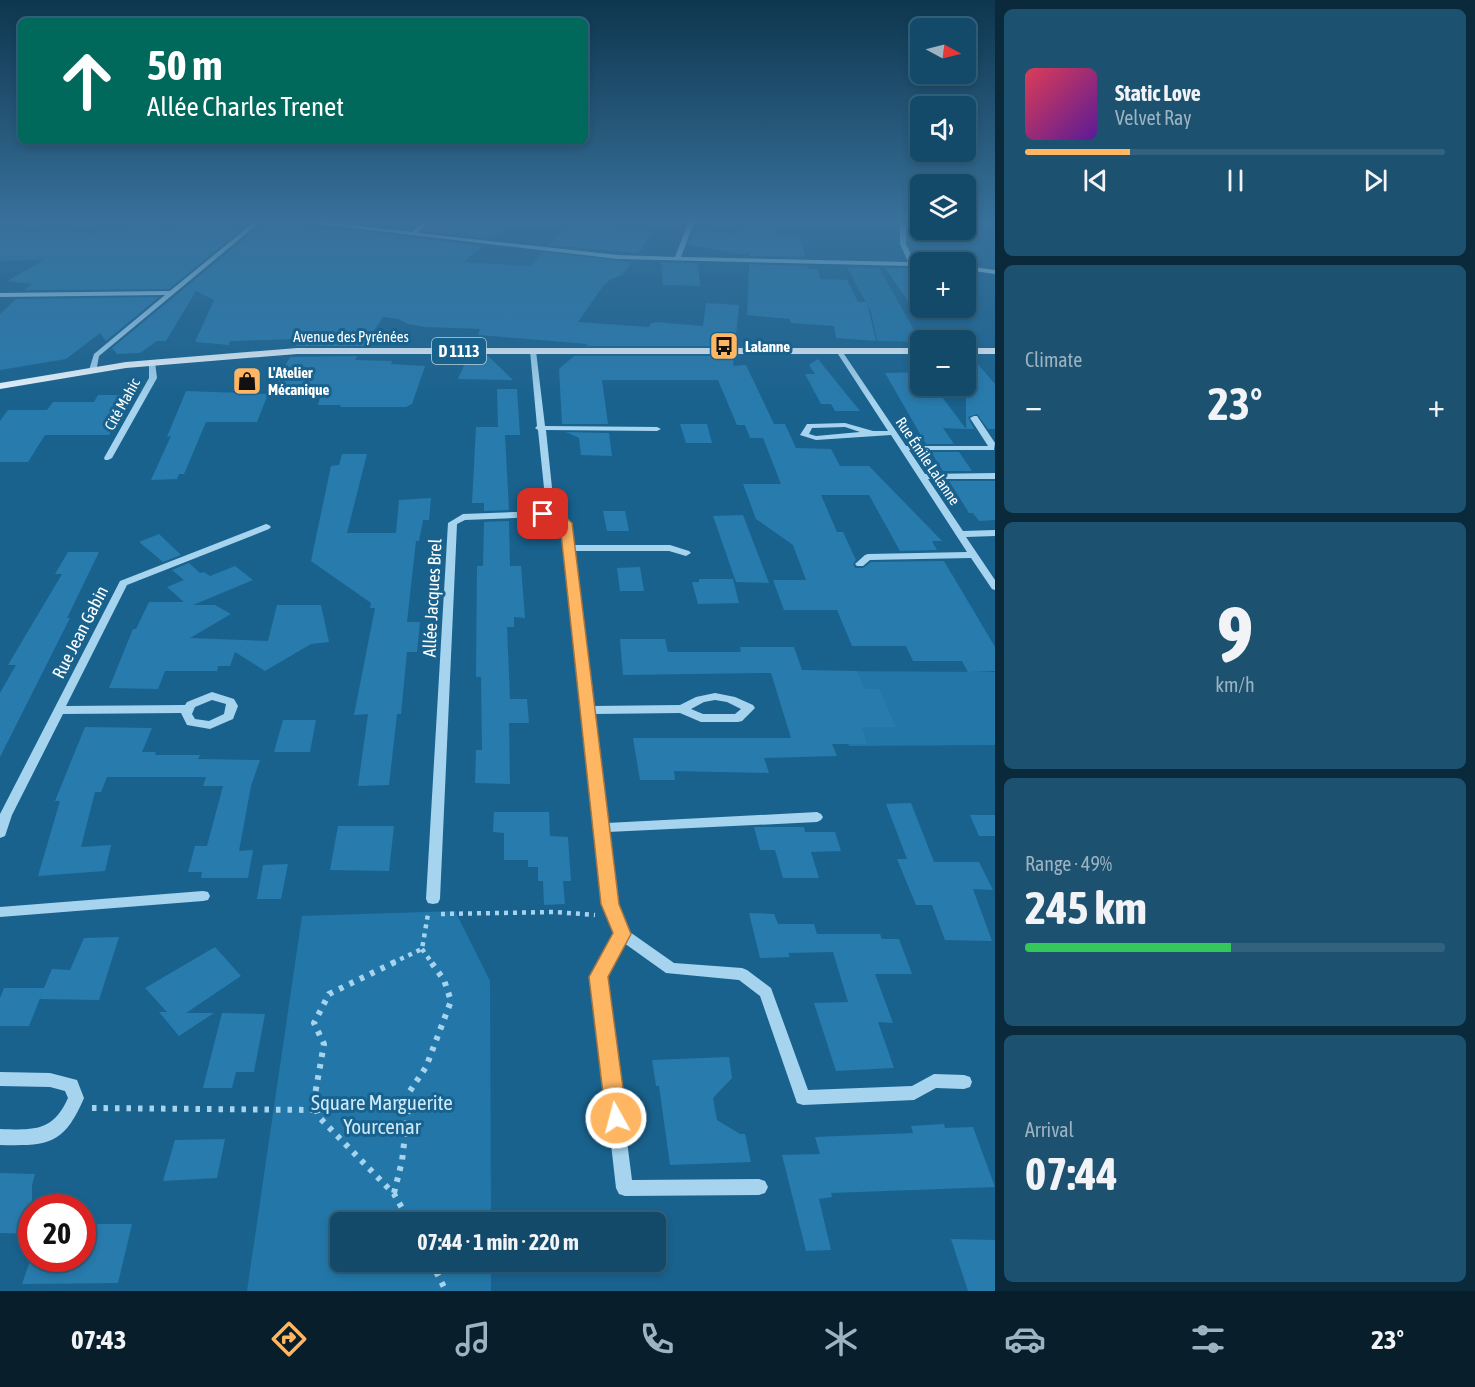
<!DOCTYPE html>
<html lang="en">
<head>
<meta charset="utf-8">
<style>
  body { margin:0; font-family:"Asap Condensed",sans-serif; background:#1c5170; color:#f1f3f6; height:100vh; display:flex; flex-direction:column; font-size:22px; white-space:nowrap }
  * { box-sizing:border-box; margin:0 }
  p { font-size:20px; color:#9db3c1 }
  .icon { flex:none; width:33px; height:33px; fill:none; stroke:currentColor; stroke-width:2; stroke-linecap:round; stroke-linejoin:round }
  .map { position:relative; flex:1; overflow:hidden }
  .details { display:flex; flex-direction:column; gap:9px; padding:9px; background:#0a293a; width:480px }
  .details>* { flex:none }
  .guide { position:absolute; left:18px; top:18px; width:570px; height:126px; border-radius:9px; box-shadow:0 3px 9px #0003,0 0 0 2px #32627e; background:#00695c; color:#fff; overflow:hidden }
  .needle { width:39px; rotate:97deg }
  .buttons { position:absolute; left:910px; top:18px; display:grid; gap:12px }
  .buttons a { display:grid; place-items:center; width:66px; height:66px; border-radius:9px; background:#134a6a; box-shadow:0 3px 9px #0003,0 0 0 2px #32627e; font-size:30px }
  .speed { position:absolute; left:18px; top:1194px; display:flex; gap:12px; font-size:30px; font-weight:700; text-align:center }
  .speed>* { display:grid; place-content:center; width:78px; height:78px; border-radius:50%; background:#134a6a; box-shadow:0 3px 9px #0003,0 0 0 2px #32627e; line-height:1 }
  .speed .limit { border:9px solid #d22; background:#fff; color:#111 }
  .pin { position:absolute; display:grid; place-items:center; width:51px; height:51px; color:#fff; margin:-26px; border-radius:12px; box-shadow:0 3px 9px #0006 }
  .me { position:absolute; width:66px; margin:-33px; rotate:353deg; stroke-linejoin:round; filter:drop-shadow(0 0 4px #0008) }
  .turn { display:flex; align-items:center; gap:21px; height:126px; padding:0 30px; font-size:27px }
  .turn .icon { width:78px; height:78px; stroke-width:2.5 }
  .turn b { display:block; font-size:42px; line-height:51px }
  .big { font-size:45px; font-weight:700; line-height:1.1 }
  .details .tile { flex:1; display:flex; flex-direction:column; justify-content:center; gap:9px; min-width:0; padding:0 21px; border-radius:9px; background:#1c5170 }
  .details .dial { align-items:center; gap:0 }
  .dial b { font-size:78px; line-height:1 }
  .song { display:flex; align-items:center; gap:18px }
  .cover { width:72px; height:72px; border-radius:9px; background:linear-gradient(135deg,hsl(350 70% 55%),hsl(270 70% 35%)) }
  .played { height:6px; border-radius:3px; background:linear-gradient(90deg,#ffb663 25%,#32627e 25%) }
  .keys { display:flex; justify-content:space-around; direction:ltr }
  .heat { display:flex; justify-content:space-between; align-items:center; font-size:33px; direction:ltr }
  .charge { height:9px; border-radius:4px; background:linear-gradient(90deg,#34c759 49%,#32627e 0) }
  .trip { position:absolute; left:330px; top:1212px; width:336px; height:60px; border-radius:9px; background:#134a6a; box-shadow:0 3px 9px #0003,0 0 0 2px #32627e; font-weight:700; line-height:60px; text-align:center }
  .tab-bar { display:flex; height:96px; justify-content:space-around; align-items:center; background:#081e2a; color:#9db3c1 }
  .tab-bar .icon { width:42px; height:42px }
  .tab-bar .active { color:#ffb663 }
  .tab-bar b { font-size:27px; color:#f1f3f6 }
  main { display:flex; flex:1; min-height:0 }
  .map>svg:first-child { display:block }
  .green { fill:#2277a8 }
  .building { fill:#287bad }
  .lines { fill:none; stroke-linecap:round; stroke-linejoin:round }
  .path-far2 { stroke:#a6d4ef; stroke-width:2; stroke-dasharray:1.5 2; stroke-linecap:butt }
  .path-far1 { stroke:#a6d4ef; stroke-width:4.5; stroke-dasharray:4 5; stroke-linecap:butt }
  .path { stroke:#a6d4ef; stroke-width:6; stroke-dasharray:4.5 7; stroke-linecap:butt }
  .minor { fill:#a6d4ef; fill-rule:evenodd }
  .major { fill:#edf7ff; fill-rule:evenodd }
  .route { fill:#ffb663; stroke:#a67640; stroke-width:1.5 }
  .labels { text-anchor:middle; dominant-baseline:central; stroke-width:6; stroke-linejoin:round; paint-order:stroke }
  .far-street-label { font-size:15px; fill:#fff; stroke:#19628e }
  .far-poi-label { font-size:15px; font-weight:bold; fill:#fff; stroke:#19628e; text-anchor:start }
  .shield { fill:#19628e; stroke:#bad0dd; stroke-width:1.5 }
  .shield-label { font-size:16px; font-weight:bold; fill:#fff }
  .street-label { font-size:18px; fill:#fff; stroke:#19628e }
  .near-park-label { font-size:21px; fill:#cceafa; stroke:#19628e }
</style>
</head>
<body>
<main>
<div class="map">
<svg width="995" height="1291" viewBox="0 0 995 1291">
  <rect width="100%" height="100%" fill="#19628e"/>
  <!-- green -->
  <path class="green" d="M 847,267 L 879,268 L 921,342 L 877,341 L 871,312 Z
    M 818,671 L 995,672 L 995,745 L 849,746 Z
    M 455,911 L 490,981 L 491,1222 L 340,1222 L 340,1262 L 491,1262 L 491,1291 L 247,1291 L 302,916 Z"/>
  <!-- building -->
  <path class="building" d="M 354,223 L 418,223 L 411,230 Z
    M 430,223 L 511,223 L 491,239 L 422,231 Z
    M 751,223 L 776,223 L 774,236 L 800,237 L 805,257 L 749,256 L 749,251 L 745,255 L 688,244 L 694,230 L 732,234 Z
    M 569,225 L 653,232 L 638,253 L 549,245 Z
    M 134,226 L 175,230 L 179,227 L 242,229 L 169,289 L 24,290 L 32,284 L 7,281 L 44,260 L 0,261 L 0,230 L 37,233 L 44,229 L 93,234 L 98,230 L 126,231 Z
    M 272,227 L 336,231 L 336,228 L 483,246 L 464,262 L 530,266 L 543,252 L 632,262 L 622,275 L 611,279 L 603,286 L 578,322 L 649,327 L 650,324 L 656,322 L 703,326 L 706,303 L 739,305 L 735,346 L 586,346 L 588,344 L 478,335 L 480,329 L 425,327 L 408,324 L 398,319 L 383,317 L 364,346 L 296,346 L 300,339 L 230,341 L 229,345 L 195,342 L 214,300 L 196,291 L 166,341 L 157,341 L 140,353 L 117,354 L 112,348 L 255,230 Z
    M 661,262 L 698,263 L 700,286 L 663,285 Z
    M 749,264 L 808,266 L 808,269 L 818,269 L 820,279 L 847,280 L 858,302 L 867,302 L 876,341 L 836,338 L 834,326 L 791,323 L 790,319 L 747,315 Z
    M 885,268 L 921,268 L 921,289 L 908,301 Z
    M 159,297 L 106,341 L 100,333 L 66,359 L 0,370 L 0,314 L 16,299 Z
    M 357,356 L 355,360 L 392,361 L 391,364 L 425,366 L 412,404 L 406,407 L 340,407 L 341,405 L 318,405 L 321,394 L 270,393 L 290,357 Z
    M 468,356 L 488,356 L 513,380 L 458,379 Z
    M 574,356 L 734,356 L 733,366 L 746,365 L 774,424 L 785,424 L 796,448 L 831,449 L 840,466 L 869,466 L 942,541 L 932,541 L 937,550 L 900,551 L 869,495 L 821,495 L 837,532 L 843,532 L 856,560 L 853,564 L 855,568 L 863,568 L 871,562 L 944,561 L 995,647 L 995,671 L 968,672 L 962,661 L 913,661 L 906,646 L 852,646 L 837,610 L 784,610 L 773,580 L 806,580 L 793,545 L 756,519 L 743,484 L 781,484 L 763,438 L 750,438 L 745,425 L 737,425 L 718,380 L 602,380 L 608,424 L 562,424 L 559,369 Z
    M 966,356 L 971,356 L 995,384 L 995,429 L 988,429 L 977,414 L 968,417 L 974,429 L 966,429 Z
    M 818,359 L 830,374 L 860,411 L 835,411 L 831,404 L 821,404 L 805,374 L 815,374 L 809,365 Z
    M 921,372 L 921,386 L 934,386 L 966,429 L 943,428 L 954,444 L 926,444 L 885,373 Z
    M 497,389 L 517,389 L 520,435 L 505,435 L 509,510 L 484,511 L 484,503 L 472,503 L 476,427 L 498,427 Z
    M 186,391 L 268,394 L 257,422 L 206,422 L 184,474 L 179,474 L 177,479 L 151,480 L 171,436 L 167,437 Z
    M 98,395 L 126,395 L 114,415 L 121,415 L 109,435 L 45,435 L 28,462 L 0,462 L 0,421 L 8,410 L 47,410 L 53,402 L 94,402 Z
    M 680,424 L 707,424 L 712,443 L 686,443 Z
    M 566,432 L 609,433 L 612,456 L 581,455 L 579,438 Z
    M 931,452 L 959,452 L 972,471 L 943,471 Z
    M 342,454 L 367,454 L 347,533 L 396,533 L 399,500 L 431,498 L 429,520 L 423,520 L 419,541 L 416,541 L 407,622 L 420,622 L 417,652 L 407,652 L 401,714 L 397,714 L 389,785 L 358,786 L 368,714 L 354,715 L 375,608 L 370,608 L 371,603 L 311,561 L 331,466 L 339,465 Z
    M 949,481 L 995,481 L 995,520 L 979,521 L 973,513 L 969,513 Z
    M 603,511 L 625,511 L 629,531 L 607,531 Z
    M 743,515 L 769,583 L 736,582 L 713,516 Z
    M 509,521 L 510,566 L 521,566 L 525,618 L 514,617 L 514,627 L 507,627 L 510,699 L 527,699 L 529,723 L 509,723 L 510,784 L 475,783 L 476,750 L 482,750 L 481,677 L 476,677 L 477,566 L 483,566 L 484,522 Z
    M 159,534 L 181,555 L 163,562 L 139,542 Z
    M 68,552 L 99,552 L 67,618 L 70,618 L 65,628 L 0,757 L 0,693 L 16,665 L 8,665 L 62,574 L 55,574 Z
    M 189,563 L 200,573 L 204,572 L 210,576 L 235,566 L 253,580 L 193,605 L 215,605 L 231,614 L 190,638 L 268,641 L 277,605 L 321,605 L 329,642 L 311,644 L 265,671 L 235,652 L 230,666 L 218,666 L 217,671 L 165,671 L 158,689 L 109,688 L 133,629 L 136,629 L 149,602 L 184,602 L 167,587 L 184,580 L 172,570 Z
    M 640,567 L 644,591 L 620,591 L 617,568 Z
    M 699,579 L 733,579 L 739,603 L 698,604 L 692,582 L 699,582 Z
    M 620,639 L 665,639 L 668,652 L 741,652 L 740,647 L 794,647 L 802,670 L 857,671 L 864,689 L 879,689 L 896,727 L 862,727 L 867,744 L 832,744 L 837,756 L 764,758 L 769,773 L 674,771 L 675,780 L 640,780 L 633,738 L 791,738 L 771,673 L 623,675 Z
    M 283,720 L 316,720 L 310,752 L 274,752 Z
    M 85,727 L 152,728 L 142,752 L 156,752 L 155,755 L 200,755 L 198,759 L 260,760 L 251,786 L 239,851 L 253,850 L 248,878 L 201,878 L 202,872 L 188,872 L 195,846 L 207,846 L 223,786 L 203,786 L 206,777 L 107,777 L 101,792 L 95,792 L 81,847 L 111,845 L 105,871 L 38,876 L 60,801 L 55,801 Z
    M 911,803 L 934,862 L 979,862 L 993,890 L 973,889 L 992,941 L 945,940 L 932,905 L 916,905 L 897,859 L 907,859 L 886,804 Z
    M 494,812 L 549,812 L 550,836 L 568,837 L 571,881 L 563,881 L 565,904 L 544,905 L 543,881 L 538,881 L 538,867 L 528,867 L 528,860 L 504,860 L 504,833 L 493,832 Z
    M 970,815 L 995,815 L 995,836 L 979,836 Z
    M 338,826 L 394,826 L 389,871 L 330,870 Z
    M 754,827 L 804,827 L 805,832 L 835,832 L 841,851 L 811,852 L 819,878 L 783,878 L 775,850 L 760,850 Z
    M 288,864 L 281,899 L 257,899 L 263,865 Z
    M 749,913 L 774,914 L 778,924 L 814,924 L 817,934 L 880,934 L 882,939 L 899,939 L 912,974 L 875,974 L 893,1023 L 878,1022 L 894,1068 L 836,1071 L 814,1003 L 848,1002 L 833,952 L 788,953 L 790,957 L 760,958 Z
    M 119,937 L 99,1000 L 40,999 L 43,991 L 29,1026 L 0,1026 L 0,998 L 4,988 L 44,988 L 52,969 L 70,970 L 84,938 Z
    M 215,947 L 241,976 L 186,1013 L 214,1013 L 179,1036 L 159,1012 L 167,1012 L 145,988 Z
    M 222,1013 L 265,1014 L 254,1072 L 236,1072 L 232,1088 L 203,1088 Z
    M 729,1057 L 732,1078 L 713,1098 L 717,1120 L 740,1134 L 745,1134 L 751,1162 L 670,1165 L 659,1086 L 656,1086 L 652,1060 Z
    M 944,1124 L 945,1128 L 973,1127 L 995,1187 L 831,1193 L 832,1197 L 819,1199 L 831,1250 L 806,1251 L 782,1155 L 820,1154 L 815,1137 L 913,1133 L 911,1126 Z
    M 225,1139 L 217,1178 L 163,1181 L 175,1140 Z
    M 0,1173 L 35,1174 L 32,1185 L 32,1234 L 0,1233 Z
    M 82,1224 L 132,1224 L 118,1283 L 22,1284 L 31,1258 L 82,1258 Z
    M 951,1239 L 995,1240 L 995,1291 L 968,1291 Z"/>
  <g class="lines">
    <!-- path-far2 -->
    <path class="path-far2" d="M 992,223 L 995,224"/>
    <!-- path-far1 -->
    <path class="path-far1" d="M 441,914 L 555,912 L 595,915
      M 422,949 L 432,963
      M 392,963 L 422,949 L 428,914"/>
    <!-- path -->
    <path class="path" d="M 395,962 L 329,994 L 314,1023 L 324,1044 L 314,1100 L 318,1116 L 394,1194 L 410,1222
      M 92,1108 L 316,1110
      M 394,1193 L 402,1161 L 410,1091 L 426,1067 L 451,1001 L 444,980 L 431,962
      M 431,1262 L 446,1291"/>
    <!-- minor -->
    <path class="minor" d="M 253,223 L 259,223 L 99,356 L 96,372 L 89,370 L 94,354 L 165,295 L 0,297 L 0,293 L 170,291 Z
      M 310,223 L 330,223 L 412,232 L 422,223 L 428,223 L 417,233 L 618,255 L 675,257 L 688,223 L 694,223 L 681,257 L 908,262 L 900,244 L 900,223 L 906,223 L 906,244 L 914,262 L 922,262 L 921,266 L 912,266 L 618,259 Z
      M 966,266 L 995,270 L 995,274 L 966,270 Z
      M 533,349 L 536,351 L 545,426 L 657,427 L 661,429 L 657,431 L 546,430 L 554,507 L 571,523 L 574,545 L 670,545 L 689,551 L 691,553 L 686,556 L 669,551 L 575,551 L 593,706 L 680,705 L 696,697 L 715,693 L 735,697 L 753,705 L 755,708 L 742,721 L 738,722 L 701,722 L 680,713 L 594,714 L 607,823 L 817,812 L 821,814 L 823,817 L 821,820 L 817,822 L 608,832 L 617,905 L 627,930 L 674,963 L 742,968 L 747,970 L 771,988 L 808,1090 L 912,1086 L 934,1074 L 964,1075 L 970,1077 L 972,1082 L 970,1087 L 964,1089 L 936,1088 L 914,1100 L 803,1105 L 797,1103 L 760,996 L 739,980 L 666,973 L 624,943 L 606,977 L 632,1180 L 759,1179 L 765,1181 L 768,1187 L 765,1193 L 759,1195 L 625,1196 L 619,1194 L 616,1188 L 592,977 L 615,934 L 603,905 L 562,524 L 550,513 L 543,517 L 465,520 L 457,524 L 440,899 L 438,903 L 433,904 L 428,903 L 426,899 L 448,523 L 463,514 L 541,511 L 546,507 L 538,430 L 535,428 L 537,426 L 530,351 ZM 715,700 L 727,702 L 741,709 L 735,714 L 703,714 L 691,709 L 704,702 Z
      M 839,349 L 842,351 L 906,446 L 988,446 L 970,418 L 974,416 L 977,416 L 995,443 L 994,450 L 909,450 L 925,474 L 995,473 L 995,479 L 928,479 L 963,531 L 995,530 L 995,536 L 966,537 L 995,580 L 995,590 L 992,589 L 971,558 L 870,560 L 863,566 L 857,566 L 855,564 L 865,555 L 868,554 L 967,552 L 891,435 L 816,440 L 800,435 L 807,424 L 810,424 L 845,423 L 873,431 L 888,431 L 836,351 ZM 845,427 L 860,432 L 816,436 L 809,434 L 812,428 Z
      M 149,361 L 155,362 L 157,378 L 112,458 L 108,460 L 105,460 L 104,458 L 149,378 Z
      M 266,524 L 269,525 L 271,527 L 269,529 L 127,585 L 66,706 L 185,705 L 187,702 L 212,692 L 234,699 L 238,706 L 233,719 L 210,729 L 187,725 L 181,713 L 63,714 L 12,815 L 5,836 L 0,838 L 0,814 L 120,581 ZM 212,700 L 226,704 L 224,714 L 209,721 L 195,719 L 192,714 L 195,707 Z
      M 203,891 L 208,892 L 210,896 L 208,900 L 203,901 L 0,917 L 0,907 Z
      M 0,1072 L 50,1073 L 77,1080 L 84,1098 C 64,1145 48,1146 0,1145 L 0,1129 C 33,1130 53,1132 68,1098 L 65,1091 L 50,1087 L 0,1086 Z"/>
    <!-- major -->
    <path class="major" d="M 297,348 L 921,348 L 921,354 L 297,354 L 126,368 L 0,389 L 0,383 L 126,362 Z
      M 966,348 L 995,348 L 995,354 L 966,354 Z"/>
  </g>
  <!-- sky -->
  <linearGradient id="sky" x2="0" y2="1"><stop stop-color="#0e364e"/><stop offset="0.55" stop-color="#38719b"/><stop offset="1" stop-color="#38719b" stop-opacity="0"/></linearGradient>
  <rect width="995" height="404" fill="url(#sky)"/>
  <!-- route -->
  <path class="route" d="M 546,506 L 554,506 L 572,523 L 619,904 L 631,934 L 608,977 L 627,1118 L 624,1124 L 616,1127 L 609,1124 L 606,1118 L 589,977 L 613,933 L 601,904 L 560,524 L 549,514 L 539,517 L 537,514 Z"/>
  <!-- icons -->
  <defs>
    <g id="bus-square" transform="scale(1.5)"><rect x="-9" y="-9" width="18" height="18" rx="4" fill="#ffb663" stroke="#19628e"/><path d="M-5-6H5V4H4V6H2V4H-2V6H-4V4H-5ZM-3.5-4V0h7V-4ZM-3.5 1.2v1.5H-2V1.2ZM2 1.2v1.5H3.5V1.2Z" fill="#111"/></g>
    <g id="shop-square" transform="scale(1.5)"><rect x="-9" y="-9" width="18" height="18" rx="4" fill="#ffb663" stroke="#19628e"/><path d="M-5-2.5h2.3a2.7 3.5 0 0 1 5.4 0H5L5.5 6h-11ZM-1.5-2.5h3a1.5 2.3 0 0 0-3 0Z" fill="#111"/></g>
  </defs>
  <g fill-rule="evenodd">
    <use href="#bus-square" x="724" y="346"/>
    <use href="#shop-square" x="247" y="381"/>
  </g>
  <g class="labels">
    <!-- far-street labels -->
    <g class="far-street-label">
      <text x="351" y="336">Avenue des Pyrénées</text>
      <text transform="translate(122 404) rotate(-61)">Cité Mahic</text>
      <text transform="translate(928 461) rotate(56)">Rue Émile Lalanne</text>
    </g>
    <!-- far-poi labels -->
    <g class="far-poi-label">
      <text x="745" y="346">Lalanne</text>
      <text x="268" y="372">L'Atelier<tspan x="268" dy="17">Mécanique</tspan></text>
    </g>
    <!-- shield labels -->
    <rect class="shield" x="432" y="338" width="54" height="26" rx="4.5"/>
    <g class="shield-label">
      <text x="459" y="351">D 1113</text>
    </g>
    <!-- street labels -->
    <g class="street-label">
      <text transform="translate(432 598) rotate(-87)">Allée Jacques Brel</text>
      <text transform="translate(80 632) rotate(-63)">Rue Jean Gabin</text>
    </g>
    <!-- near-park labels -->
    <g class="near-park-label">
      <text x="382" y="1102">Square Marguerite<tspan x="382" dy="24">Yourcenar</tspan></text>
    </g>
  </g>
</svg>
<div class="buttons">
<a><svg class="needle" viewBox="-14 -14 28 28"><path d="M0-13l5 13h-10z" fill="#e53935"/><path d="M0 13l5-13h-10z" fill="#9db3c1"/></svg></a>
<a><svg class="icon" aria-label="sound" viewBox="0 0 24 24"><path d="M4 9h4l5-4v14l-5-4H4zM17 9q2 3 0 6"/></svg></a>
<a><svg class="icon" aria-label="layers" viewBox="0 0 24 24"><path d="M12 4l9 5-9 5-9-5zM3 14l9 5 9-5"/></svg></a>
<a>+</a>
<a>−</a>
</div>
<div class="speed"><div class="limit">20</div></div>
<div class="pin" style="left:543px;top:514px;background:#d93025"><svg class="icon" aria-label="arrive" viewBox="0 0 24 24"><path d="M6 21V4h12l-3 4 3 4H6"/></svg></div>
<svg class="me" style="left:616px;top:1118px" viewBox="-20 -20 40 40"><circle r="17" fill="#ffb663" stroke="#fff" stroke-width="3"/><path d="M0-11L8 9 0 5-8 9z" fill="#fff"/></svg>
<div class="trip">07:44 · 1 min · 220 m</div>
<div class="guide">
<div class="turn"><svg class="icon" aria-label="ahead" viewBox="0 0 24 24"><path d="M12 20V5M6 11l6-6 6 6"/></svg><div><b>50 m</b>Allée Charles Trenet</div></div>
</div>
</div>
<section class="details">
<div class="tile">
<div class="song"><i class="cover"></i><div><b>Static Love</b><p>Velvet Ray</p></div></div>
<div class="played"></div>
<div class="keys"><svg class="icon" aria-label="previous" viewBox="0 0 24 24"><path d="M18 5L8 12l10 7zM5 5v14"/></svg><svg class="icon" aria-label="pause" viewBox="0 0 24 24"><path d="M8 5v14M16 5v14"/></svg><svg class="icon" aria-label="next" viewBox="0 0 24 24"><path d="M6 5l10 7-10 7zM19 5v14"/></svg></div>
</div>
<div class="tile"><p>Climate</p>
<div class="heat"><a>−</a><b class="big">23°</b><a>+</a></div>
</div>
<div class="tile dial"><b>9</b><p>km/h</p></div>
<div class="tile"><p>Range · 49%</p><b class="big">245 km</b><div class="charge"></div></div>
<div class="tile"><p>Arrival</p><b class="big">07:44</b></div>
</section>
</main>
<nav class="tab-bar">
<b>07:43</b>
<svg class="icon active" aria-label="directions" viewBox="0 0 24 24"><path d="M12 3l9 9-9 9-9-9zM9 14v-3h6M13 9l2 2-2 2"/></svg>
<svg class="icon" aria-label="music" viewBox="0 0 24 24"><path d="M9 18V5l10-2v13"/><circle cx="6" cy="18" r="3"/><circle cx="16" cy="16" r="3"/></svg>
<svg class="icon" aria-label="phone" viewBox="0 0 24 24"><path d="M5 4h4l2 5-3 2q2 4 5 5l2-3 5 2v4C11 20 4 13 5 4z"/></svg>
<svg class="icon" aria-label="climate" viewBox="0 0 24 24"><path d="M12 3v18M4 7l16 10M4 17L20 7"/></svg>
<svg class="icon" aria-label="car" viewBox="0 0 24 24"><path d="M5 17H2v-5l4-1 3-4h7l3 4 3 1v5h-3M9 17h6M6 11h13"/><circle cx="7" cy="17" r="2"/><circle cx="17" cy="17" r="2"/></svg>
<svg class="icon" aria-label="filters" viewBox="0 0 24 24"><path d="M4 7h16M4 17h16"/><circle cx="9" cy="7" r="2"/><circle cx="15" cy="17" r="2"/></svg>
<b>23°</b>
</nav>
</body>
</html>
